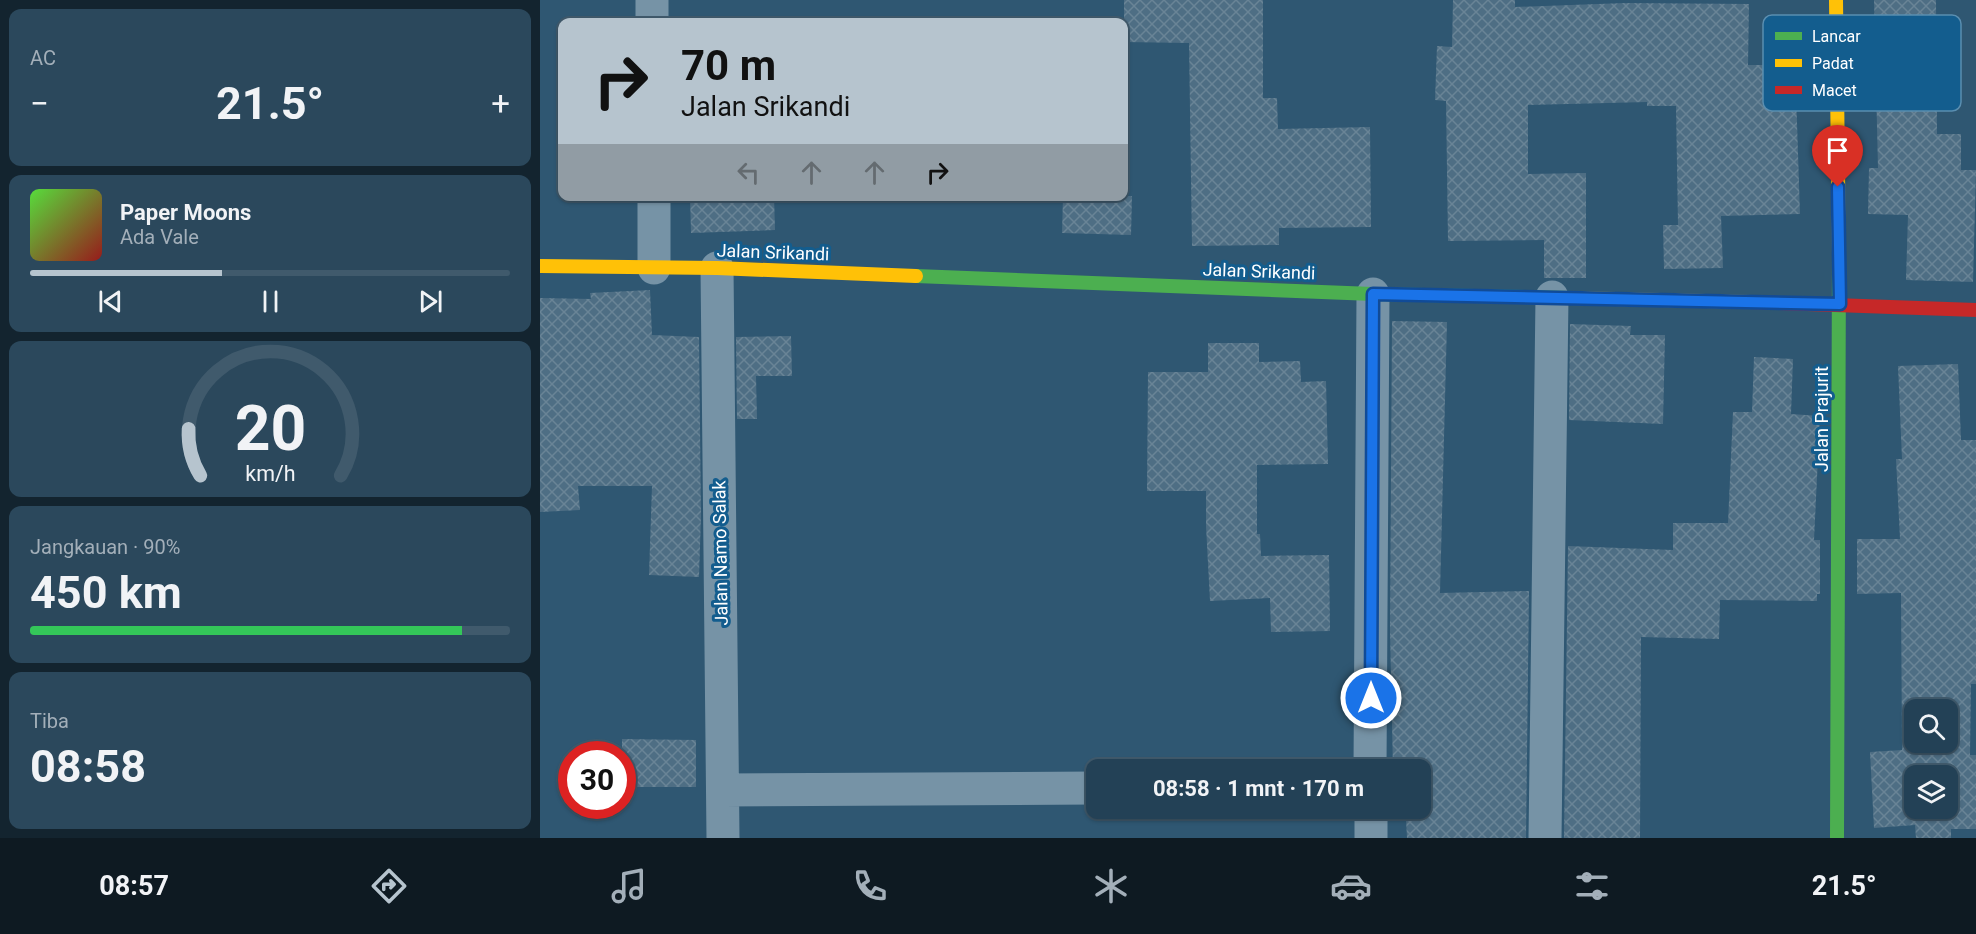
<!DOCTYPE html>
<html lang="id">
<head>
<meta charset="utf-8">
<style>
  body { margin:0; font-family:Roboto,sans-serif; background:#2b485c; color:#f1f3f6; height:100vh; display:flex; flex-direction:column; font-size:22px; white-space:nowrap }
  * { box-sizing:border-box; margin:0 }
  p { font-size:20px; color:#a3afb9 }
  .icon { flex:none; width:33px; height:33px; fill:none; stroke:currentColor; stroke-width:2; stroke-linecap:round; stroke-linejoin:round }
  .map { position:relative; flex:1; overflow:hidden }
  .sheet { display:flex; flex-direction:column; gap:9px; padding:9px; background:#13242f; width:540px }
  .sheet>* { flex:none }
  .top-card { position:absolute; left:18px; top:18px; width:570px; height:183px; border-radius:12px; box-shadow:0 2px 4px #0004,0 0 0 2px #405a6c; background:#b6c4ce; color:#111; overflow:hidden }
  .tools { position:absolute; left:1364px; top:699px; display:grid; gap:12px }
  .tools a { display:grid; place-items:center; width:54px; height:54px; border-radius:12px; background:#234156; box-shadow:0 2px 4px #0004,0 0 0 2px #405a6c; font-size:30px }
  .speed { position:absolute; left:18px; top:741px; display:flex; gap:12px; font-size:30px; font-weight:700; text-align:center }
  .speed>* { display:grid; place-content:center; width:78px; height:78px; border-radius:50%; background:#234156; box-shadow:0 2px 4px #0004,0 0 0 2px #405a6c; line-height:1 }
  .speed .limit { border:9px solid #d22; background:#fff; color:#111 }
  .pin { position:absolute; display:grid; place-items:center; width:51px; height:51px; color:#fff; margin:-62px -26px; border-radius:50% 50% 50% 0; rotate:-45deg; box-shadow:0 0 6px #0007 }
  .pin .icon { rotate:45deg }
  .me { position:absolute; width:66px; margin:-33px; rotate:0deg; stroke-linejoin:round; filter:drop-shadow(0 0 4px #0008) }
  .turn { display:flex; align-items:center; gap:21px; height:126px; padding:0 24px; font-size:27px }
  .turn .icon { width:78px; height:78px; stroke-width:2.5 }
  .turn b { display:block; font-size:42px; line-height:51px }
  .lanes { display:flex; align-items:center; height:57px; padding:0 24px; background:#0003; justify-content:center; gap:30px; direction:ltr }
  .lanes .off { opacity:.35 }
  .big { font-size:45px; font-weight:700; line-height:1.1 }
  .sheet .tile { flex:1; display:flex; flex-direction:column; justify-content:center; gap:9px; min-width:0; padding:0 21px; border-radius:12px; background:#2b485c }
  .sheet .dial { align-items:center; gap:0 }
  .dial svg { height:156px; overflow:visible; fill:none; stroke:#405a6c; stroke-width:7; stroke-linecap:round; text-anchor:middle }
  .dial text { fill:#f1f3f6; stroke:none }
  .song { display:flex; align-items:center; gap:18px }
  .cover { width:72px; height:72px; border-radius:9px; background:linear-gradient(135deg,hsl(110 70% 55%),hsl(0 70% 35%)) }
  .played { height:6px; border-radius:3px; background:linear-gradient(90deg,#b6c4ce 40%,#405a6c 40%) }
  .keys { display:flex; justify-content:space-around; direction:ltr }
  .heat { display:flex; justify-content:space-between; align-items:center; font-size:33px; direction:ltr }
  .charge { height:9px; border-radius:4px; background:linear-gradient(90deg,#34c759 90%,#405a6c 0) }
  .trip { position:absolute; left:546px; top:759px; width:345px; height:60px; border-radius:12px; background:#234156; box-shadow:0 2px 4px #0004,0 0 0 2px #405a6c; font-weight:700; line-height:60px; text-align:center }
  .tabs { display:flex; height:96px; justify-content:space-around; align-items:center; background:#0e1a22; color:#a3afb9 }
  .tabs .icon { width:42px; height:42px }
  .tabs .active { color:#b6c4ce }
  .tabs b { font-size:27px; color:#f1f3f6 }
  main { display:flex; flex:1; min-height:0 }
  .map>svg:first-child { display:block }
  .building { fill:url(#building-cross-hatch); fill-rule:evenodd }
  .lines { fill:none; stroke-linecap:round; stroke-linejoin:round }
  .street { stroke:#7693a6; stroke-width:33 }
  .fast { stroke:#4caf50; stroke-width:14 }
  .slow { stroke:#ffc107; stroke-width:14 }
  .jam { stroke:#c62828; stroke-width:14 }
  .route-casing { stroke:#114b97; stroke-width:15 }
  .route { stroke:#1a73e8; stroke-width:10 }
  .labels { text-anchor:middle; dominant-baseline:central; stroke-width:6; stroke-linejoin:round; paint-order:stroke }
  .street-label { font-size:18px; fill:#fff; stroke:#135d8e }
  .key { fill:#135d8e; stroke:#5a8eb0; stroke-width:1.5 }
  .key-label { font-size:16px; fill:#fff }
</style>
</head>
<body>
<main>
<section class="sheet">
<div class="tile"><p>AC</p>
<div class="heat"><a>−</a><b class="big">21.5°</b><a>+</a></div>
</div>
<div class="tile">
<div class="song"><i class="cover"></i><div><b>Paper Moons</b><p>Ada Vale</p></div></div>
<div class="played"></div>
<div class="keys"><svg class="icon" aria-label="previous" viewBox="0 0 24 24"><path d="M18 5L8 12l10 7zM5 5v14"/></svg><svg class="icon" aria-label="pause" viewBox="0 0 24 24"><path d="M8 5v14M16 5v14"/></svg><svg class="icon" aria-label="next" viewBox="0 0 24 24"><path d="M6 5l10 7-10 7zM19 5v14"/></svg></div>
</div>
<div class="tile dial"><svg viewBox="0 0 100 80">
<path d="M14 69A42 42 0 1 1 86 69"/>
<path d="M14 69A42 42 0 0 1 8 45" stroke="#b6c4ce"/>
<text x="50" y="56" font-size="32" font-weight="700">20</text>
<text x="50" y="72" font-size="11">km/h</text>
</svg></div>
<div class="tile"><p>Jangkauan · 90%</p><b class="big">450 km</b><div class="charge"></div></div>
<div class="tile"><p>Tiba</p><b class="big">08:58</b></div>
</section>
<div class="map">
<svg width="1436" height="838" viewBox="0 0 1436 838">
  <defs>
    <pattern id="building-cross-hatch" width="8" height="8" patternUnits="userSpaceOnUse" patternTransform="scale(1.5)"><rect width="8" height="8" fill="#4e6e84"/><path d="M0 0l8 8M0 8l8-8" fill="none" stroke="#698496"/></pattern>
  </defs>
  <rect width="100%" height="100%" fill="#2f5772"/>
  <!-- building -->
  <path class="building" d="M 584,0 L 723,0 L 723,98 L 737,98 L 738,129 L 830,127 L 831,227 L 739,228 L 739,245 L 652,246 L 649,43 L 584,42 Z
    M 913,0 L 975,0 L 975,7 L 1085,3 L 1209,4 L 1208,65 L 1230,65 L 1230,92 L 1256,92 L 1260,214 L 1181,216 L 1183,268 L 1124,269 L 1123,225 L 1138,225 L 1136,106 L 1107,106 L 1107,102 L 988,105 L 988,174 L 1046,173 L 1046,278 L 1004,278 L 1004,240 L 908,241 L 906,101 L 895,100 L 897,46 L 912,47 Z
    M 1334,0 L 1396,0 L 1397,134 L 1421,134 L 1421,170 L 1436,170 L 1433,282 L 1366,280 L 1368,215 L 1328,214 L 1329,168 L 1338,168 Z
    M 150,196 L 234,196 L 235,230 L 151,233 Z
    M 523,196 L 592,196 L 591,235 L 522,233 Z
    M 110,290 L 112,335 L 159,337 L 161,516 L 159,577 L 109,575 L 112,486 L 38,486 L 40,510 L 0,512 L 0,298 L 51,299 L 50,293 Z
    M 852,321 L 907,322 L 900,593 L 989,591 L 986,838 L 867,838 L 866,819 L 854,820 L 854,808 L 880,808 L 880,770 L 853,770 L 850,630 Z
    M 1030,324 L 1091,326 L 1090,335 L 1125,335 L 1123,424 L 1029,420 Z
    M 251,336 L 252,376 L 216,376 L 217,419 L 197,419 L 196,337 Z
    M 668,343 L 719,343 L 719,362 L 760,361 L 761,382 L 786,381 L 788,464 L 717,465 L 717,534 L 720,534 L 721,556 L 789,555 L 790,631 L 731,632 L 730,598 L 670,601 L 666,526 L 666,491 L 607,491 L 608,372 L 668,372 Z
    M 1214,357 L 1253,359 L 1251,414 L 1280,416 L 1274,540 L 1280,540 L 1280,594 L 1277,594 L 1277,601 L 1180,600 L 1179,639 L 1101,637 L 1100,838 L 1024,838 L 1028,546 L 1133,550 L 1133,523 L 1188,523 L 1193,412 L 1212,412 Z
    M 1418,364 L 1421,440 L 1436,440 L 1436,684 L 1431,684 L 1430,755 L 1436,755 L 1436,829 L 1411,829 L 1411,838 L 1376,838 L 1375,825 L 1334,828 L 1330,752 L 1362,750 L 1361,593 L 1317,594 L 1317,539 L 1360,539 L 1356,459 L 1362,459 L 1358,366 ZM 1374,710 L 1407,710 L 1407,742 L 1374,742 ZM 1374,776 L 1407,776 L 1407,808 L 1374,808 Z
    M 82,739 L 156,740 L 156,787 L 82,787 Z"/>
  <g class="lines">
    <!-- street -->
    <path class="street" d="M 112,0 L 112,22
      M 114,196 L 114,268
      M 177,268 L 183,838
      M 830,770 L 833,294
      M 183,790 L 556,788
      M 831,808 L 831,838
      M 1005,838 L 1012,297"/>
    <!-- fast -->
    <path class="fast" d="M 376,276 L 833,294 L 1031,298
      M 1297,838 L 1299,254"/>
    <!-- slow -->
    <path class="slow" d="M 1296,0 L 1299,254
      M 0,266 L 177,268 L 376,276
      M 1031,298 L 1211,302"/>
    <!-- jam -->
    <path class="jam" d="M 1211,302 L 1436,310"/>
  </g>
  <g class="lines">
    <!-- route casing -->
    <g class="route-casing">
      <path id="route" d="M 831,698 L 833,294 L 1300,304 L 1298,187"/>
    </g>
    <!-- route -->
    <use href="#route" class="route"/>
  </g>
  <g class="labels">
    <!-- street labels -->
    <g class="street-label">
      <text transform="translate(233 252) rotate(2)">Jalan Srikandi</text>
      <text transform="translate(719 271) rotate(2)">Jalan Srikandi</text>
      <text transform="translate(1281 419) rotate(-90)">Jalan Prajurit</text>
      <text transform="translate(180 553) rotate(-91)">Jalan Namo Salak</text>
    </g>
  </g>
  <!-- legend -->
  <rect x="1223" y="15" width="198" height="96" rx="9" class="key"/>
  <rect x="1235" y="32" width="27" height="8" fill="#4caf50"/>
  <rect x="1235" y="59" width="27" height="8" fill="#ffc107"/>
  <rect x="1235" y="86" width="27" height="8" fill="#c62828"/>
  <g class="key-label">
    <text x="1272" y="42">Lancar</text>
    <text x="1272" y="69">Padat</text>
    <text x="1272" y="96">Macet</text>
  </g>
</svg>
<div class="tools">
<a><svg class="icon" aria-label="search" viewBox="0 0 24 24"><circle cx="10" cy="10" r="6"/><path d="M15 15l6 6"/></svg></a>
<a><svg class="icon" aria-label="layers" viewBox="0 0 24 24"><path d="M12 4l9 5-9 5-9-5zM3 14l9 5 9-5"/></svg></a>
</div>
<div class="speed"><div class="limit">30</div></div>
<div class="pin" style="left:1298px;top:187px;background:#d93025"><svg class="icon" aria-label="arrive" viewBox="0 0 24 24"><path d="M6 21V4h12l-3 4 3 4H6"/></svg></div>
<svg class="me" style="left:831px;top:698px" viewBox="-20 -20 40 40"><circle r="17" fill="#1a73e8" stroke="#fff" stroke-width="3"/><path d="M0-11L8 9 0 5-8 9z" fill="#fff"/></svg>
<div class="trip">08:58 · 1 mnt · 170 m</div>
<div class="top-card">
<div class="turn"><svg class="icon" aria-label="right" viewBox="0 0 24 24"><path d="M7 20v-9h11M14 6l5 5-5 5"/></svg><div><b>70 m</b>Jalan Srikandi</div></div>
<div class="lanes"><svg class="icon off" aria-label="left" viewBox="0 0 24 24"><path d="M17 20v-9H6M10 6l-5 5 5 5"/></svg><svg class="icon off" aria-label="ahead" viewBox="0 0 24 24"><path d="M12 20V5M6 11l6-6 6 6"/></svg><svg class="icon off" aria-label="ahead" viewBox="0 0 24 24"><path d="M12 20V5M6 11l6-6 6 6"/></svg><svg class="icon" aria-label="right" viewBox="0 0 24 24"><path d="M7 20v-9h11M14 6l5 5-5 5"/></svg></div>
</div>
</div>
</main>
<nav class="tabs">
<b>08:57</b>
<svg class="icon active" aria-label="directions" viewBox="0 0 24 24"><path d="M12 3l9 9-9 9-9-9zM9 14v-3h6M13 9l2 2-2 2"/></svg>
<svg class="icon" aria-label="music" viewBox="0 0 24 24"><path d="M9 18V5l10-2v13"/><circle cx="6" cy="18" r="3"/><circle cx="16" cy="16" r="3"/></svg>
<svg class="icon" aria-label="phone" viewBox="0 0 24 24"><path d="M5 4h4l2 5-3 2q2 4 5 5l2-3 5 2v4C11 20 4 13 5 4z"/></svg>
<svg class="icon" aria-label="climate" viewBox="0 0 24 24"><path d="M12 3v18M4 7l16 10M4 17L20 7"/></svg>
<svg class="icon" aria-label="car" viewBox="0 0 24 24"><path d="M5 17H2v-5l4-1 3-4h7l3 4 3 1v5h-3M9 17h6M6 11h13"/><circle cx="7" cy="17" r="2"/><circle cx="17" cy="17" r="2"/></svg>
<svg class="icon" aria-label="filters" viewBox="0 0 24 24"><path d="M4 7h16M4 17h16"/><circle cx="9" cy="7" r="2"/><circle cx="15" cy="17" r="2"/></svg>
<b>21.5°</b>
</nav>
</body>
</html>
